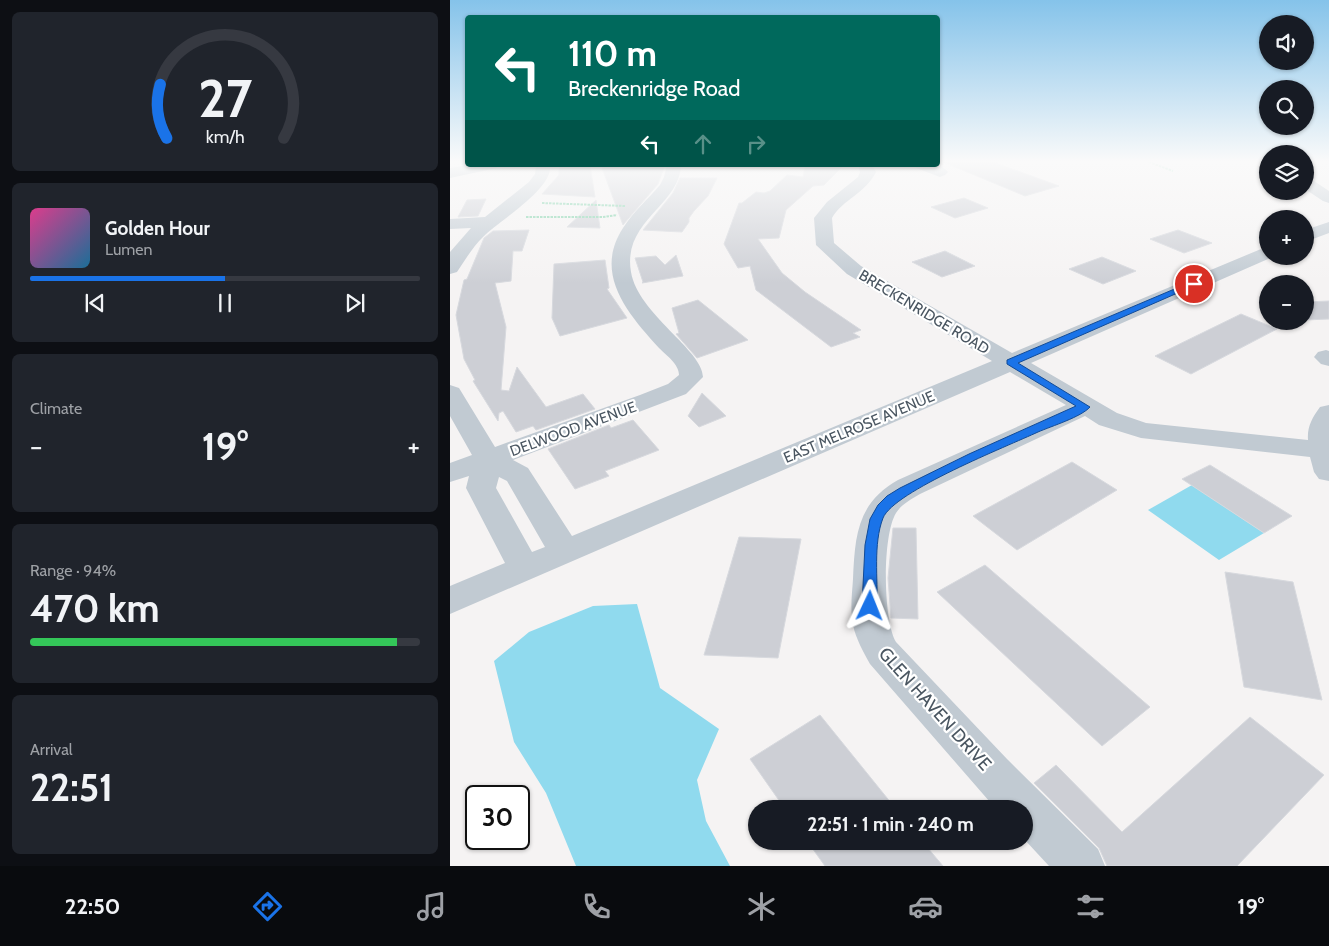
<!DOCTYPE html>
<html lang="en">
<head>
<meta charset="utf-8">
<style>
  body { margin:0; font-family:Cabin,sans-serif; background:#20242c; color:#f1f3f6; height:100vh; display:flex; flex-direction:column; font-size:19px; white-space:nowrap }
  * { box-sizing:border-box; margin:0 }
  p { font-size:16px; color:#9ea1a6 }
  .icon { flex:none; width:28px; height:28px; fill:none; stroke:currentColor; stroke-width:2; stroke-linecap:round; stroke-linejoin:round }
  .map { position:relative; flex:1; overflow:hidden }
  .sheet { display:flex; flex-direction:column; gap:12px; padding:12px; background:#0d0f14; width:450px }
  .sheet>* { flex:none }
  .top-card { position:absolute; left:15px; top:15px; width:475px; height:152px; border-radius:5px; box-shadow:0 1px 4px #0004; background:#00695c; color:#fff; overflow:hidden }
  .controls { position:absolute; left:809px; top:15px; display:grid; gap:10px }
  .controls a { display:grid; place-items:center; width:55px; height:55px; border-radius:50%; background:#171b24; box-shadow:0 1px 4px #0004; font-size:25px }
  .speed { position:absolute; left:15px; top:785px; display:flex; gap:10px; font-size:25px; font-weight:700; text-align:center }
  .speed>* { display:grid; place-content:center; width:65px; height:65px; border-radius:50%; background:#171b24; box-shadow:0 1px 4px #0004; line-height:1 }
  .speed .limit { border:2px solid #111; border-radius:8px; background:#fff; color:#111 }
  .pin { position:absolute; display:grid; place-items:center; width:42px; height:42px; color:#fff; margin:-21px; border:2px solid #fff; border-radius:50%; box-shadow:0 1px 5px #0007 }
  .me { position:absolute; width:55px; margin:-28px; rotate:2deg; stroke-linejoin:round; filter:drop-shadow(0 0 4px #0008) }
  .turn { display:flex; align-items:center; gap:18px; height:105px; padding:0 20px; font-size:22px }
  .turn .icon { width:65px; height:65px; stroke-width:2.5 }
  .turn b { display:block; font-size:35px; line-height:42px }
  .lanes { display:flex; align-items:center; height:48px; padding:0 20px; background:#0003; justify-content:center; gap:25px; direction:ltr }
  .lanes .off { opacity:.35 }
  .big { font-size:38px; font-weight:700; line-height:1.1 }
  .sheet .widget { flex:1; display:flex; flex-direction:column; justify-content:center; gap:8px; min-width:0; padding:0 18px; border-radius:8px; background:#20242c }
  .sheet .dial { align-items:center; gap:0 }
  .dial svg { height:130px; overflow:visible; fill:none; stroke:#363941; stroke-width:7; stroke-linecap:round; text-anchor:middle }
  .dial text { fill:#f1f3f6; stroke:none }
  .song { display:flex; align-items:center; gap:15px }
  .cover { width:60px; height:60px; border-radius:8px; background:linear-gradient(135deg,hsl(330 70% 55%),hsl(200 70% 35%)) }
  .played { height:5px; border-radius:2px; background:linear-gradient(90deg,#1a73e8 50%,#363941 50%) }
  .keys { display:flex; justify-content:space-around; direction:ltr }
  .heat { display:flex; justify-content:space-between; align-items:center; font-size:28px; direction:ltr }
  .charge { height:8px; border-radius:4px; background:linear-gradient(90deg,#34c759 94%,#363941 0) }
  .trip { position:absolute; left:298px; top:800px; width:285px; height:50px; border-radius:25px; background:#171b24; box-shadow:0 1px 4px #0004; font-weight:700; line-height:50px; text-align:center }
  .menu { display:flex; height:80px; justify-content:space-around; align-items:center; background:#090b0e; color:#9ea1a6 }
  .menu .icon { width:35px; height:35px }
  .menu .current { color:#1a73e8 }
  .menu b { font-size:22px; color:#f1f3f6 }
  main { display:flex; flex:1; min-height:0 }
  .map>svg:first-child { display:block }
  .water { fill:#90daee }
  .building { fill:#cdcfd5; stroke:#d7d9de }
  .lines { fill:none; stroke-linecap:round; stroke-linejoin:round }
  .path { stroke:#7ad0a6; stroke-width:2; stroke-dasharray:2.5 1; stroke-linecap:butt }
  .minor { fill:#c1cad2; fill-rule:evenodd }
  .route { fill:#1a73e8; stroke:#114b97 }
  .labels { text-anchor:middle; dominant-baseline:central; stroke-width:4.5; stroke-linejoin:round; paint-order:stroke }
  .street-label { font-size:15px; fill:#4a5661; stroke:#fff }
  .near-street-label { font-size:18px; fill:#4a5661; stroke:#fff }
</style>
</head>
<body>
<main>
<section class="sheet">
<div class="widget dial"><svg viewBox="0 0 100 80">
<path d="M14 69A42 42 0 1 1 86 69"/>
<path d="M14 69A42 42 0 0 1 10 36" stroke="#1a73e8"/>
<text x="50" y="56" font-size="32" font-weight="700">27</text>
<text x="50" y="72" font-size="11">km/h</text>
</svg></div>
<div class="widget">
<div class="song"><i class="cover"></i><div><b>Golden Hour</b><p>Lumen</p></div></div>
<div class="played"></div>
<div class="keys"><svg class="icon" aria-label="previous" viewBox="0 0 24 24"><path d="M18 5L8 12l10 7zM5 5v14"/></svg><svg class="icon" aria-label="pause" viewBox="0 0 24 24"><path d="M8 5v14M16 5v14"/></svg><svg class="icon" aria-label="next" viewBox="0 0 24 24"><path d="M6 5l10 7-10 7zM19 5v14"/></svg></div>
</div>
<div class="widget"><p>Climate</p>
<div class="heat"><a>−</a><b class="big">19°</b><a>+</a></div>
</div>
<div class="widget"><p>Range · 94%</p><b class="big">470 km</b><div class="charge"></div></div>
<div class="widget"><p>Arrival</p><b class="big">22:51</b></div>
</section>
<div class="map">
<svg width="879" height="866" viewBox="0 0 879 866">
  <rect width="100%" height="100%" fill="#f5f3f3"/>
  <!-- water -->
  <path class="water" d="M 742,485 L 814,533 L 769,560 L 698,510 Z
    M 187,604 L 210,688 L 269,729 L 247,780 L 256,821 L 280,866 L 126,866 L 96,793 L 64,742 L 44,661 L 79,632 L 143,606 Z"/>
  <!-- building -->
  <path class="building" d="M 493,162 L 543,162 L 609,186 L 575,196 Z
    M 140,165 L 145,197 L 92,194 L 109,175 L 109,167 Z
    M 151,165 L 215,165 L 208,184 L 173,225 Z
    M 393,166 L 374,185 L 363,186 L 336,210 L 329,238 L 308,239 L 332,273 L 355,292 L 411,330 L 403,333 L 410,337 L 381,347 L 306,290 L 300,266 L 288,268 L 274,244 L 289,203 L 292,203 L 306,192 L 314,193 L 320,191 L 337,175 L 353,177 L 355,167 Z
    M 230,178 L 267,178 L 258,196 L 244,211 L 239,218 L 239,222 L 232,232 L 193,230 L 223,193 Z
    M 514,198 L 538,208 L 505,218 L 481,207 Z
    M 36,199 L 28,216 L 8,217 L 17,200 Z
    M 146,200 L 150,228 L 117,227 Z
    M 79,230 L 72,251 L 63,251 L 61,281 L 45,283 L 56,327 L 51,390 L 59,391 L 67,367 L 96,407 L 133,394 L 145,409 L 86,430 L 83,426 L 66,432 L 53,411 L 49,413 L 48,421 L 23,381 L 25,380 L 14,359 L 6,315 L 14,280 L 17,279 L 34,238 L 43,231 Z
    M 728,230 L 762,243 L 734,253 L 700,239 Z
    M 495,251 L 525,266 L 492,277 L 462,262 Z
    M 226,255 L 233,276 L 192,283 L 193,282 L 185,258 L 206,256 L 215,265 Z
    M 652,257 L 686,271 L 653,284 L 619,269 Z
    M 155,260 L 159,288 L 157,289 L 177,318 L 110,336 L 102,318 L 104,264 Z
    M 248,300 L 298,340 L 247,358 L 226,334 L 229,333 L 222,308 Z
    M 879,301 L 879,319 L 855,320 L 855,302 Z
    M 791,314 L 827,329 L 741,374 L 705,356 Z
    M 252,393 L 276,416 L 249,427 L 238,416 Z
    M 183,420 L 209,450 L 155,471 L 159,476 L 125,489 L 98,449 L 159,425 L 161,428 Z
    M 622,462 L 667,490 L 567,550 L 523,516 Z
    M 760,465 L 842,516 L 814,533 L 732,479 Z
    M 443,528 L 466,528 L 468,619 L 441,618 L 438,578 Z
    M 289,537 L 351,539 L 328,658 L 254,655 Z
    M 535,565 L 700,707 L 652,746 L 487,592 Z
    M 775,572 L 843,582 L 872,700 L 794,687 Z
    M 370,715 L 446,809 L 335,809 L 300,759 Z
    M 800,717 L 874,775 L 787,866 L 657,866 L 649,848 L 584,783 L 606,765 L 672,832 Z
    M 357,841 L 472,841 L 493,866 L 375,866 Z"/>
  <g class="lines">
    <!-- path -->
    <path class="path" d="M 699,162 L 723,171
      M 92,203 L 175,206
      M 76,217 L 153,217 L 167,215"/>
    <!-- minor -->
    <path class="minor" d="M 18,165 L 49,165 L 47,168 L 0,178 L 0,168 Z
      M 86,165 L 100,165 C 104,188 49,221 33,237 C 22,248 15,260 7,272 L 0,274 L 0,252 L 21,228 L 0,229 L 0,219 L 35,217 L 79,182 L 85,174 Z
      M 217,165 L 231,165 C 230,205 172,221 181,272 C 188,314 253,350 253,377 L 236,394 L 63,460 L 78,468 L 122,536 L 542,361 L 397,274 L 366,245 L 364,218 L 377,202 L 408,177 L 410,172 L 408,165 L 422,165 L 426,172 C 415,194 393,199 382,218 L 384,243 L 411,266 L 562,353 L 811,249 L 818,247 L 818,256 L 825,256 L 581,363 L 667,413 L 696,423 L 858,440 C 857,427 862,418 870,407 L 879,405 L 879,481 L 869,479 L 864,472 L 860,457 L 691,438 L 649,425 L 635,416 L 470,494 C 461,499 451,505 446,513 C 432,536 433,620 446,642 L 557,759 L 648,849 L 655,866 L 599,866 L 574,839 L 574,809 L 546,809 L 420,664 C 413,651 406,639 403,625 C 400,610 402,594 403,579 C 405,536 407,503 448,480 L 616,405 L 560,372 L 0,614 L 0,586 L 55,563 L 16,488 L 19,476 L 0,482 L 0,463 L 22,455 L 0,416 L 0,385 L 9,388 L 45,447 L 190,395 L 218,384 L 229,375 C 229,364 216,355 209,348 C 178,314 143,274 173,228 C 183,212 198,199 210,185 L 214,177 ZM 49,477 L 57,481 L 95,547 L 82,552 L 46,488 Z
      M 464,165 C 475,165 490,162 498,172 L 495,175 L 490,177 L 466,168 Z
      M 855,177 L 861,179 L 879,191 L 879,203 L 873,201 L 855,189 Z
      M 879,222 L 879,233 L 855,242 L 855,230 Z
      M 876,350 L 879,351 L 879,366 L 871,364 L 864,357 L 868,352 Z"/>
  </g>
  <!-- sky -->
  <linearGradient id="sky" x2="0" y2="1"><stop stop-color="#85c3ea"/><stop offset="0.57" stop-color="#fafafa"/><stop offset="1" stop-color="#fafafa" stop-opacity="0"/></linearGradient>
  <rect width="879" height="283" fill="url(#sky)"/>
  <!-- route -->
  <path class="route" d="M 741,282 L 748,284 L 568,363 L 640,407 C 631,417 602,426 588,432 C 558,446 444,491 433,518 C 423,544 428,579 427,606 L 425,610 L 420,611 L 414,610 L 412,606 L 415,545 L 420,519 L 428,505 L 437,496 L 450,488 L 519,454 L 626,406 L 557,364 L 557,360 Z"/>
  <g class="labels">
    <!-- street labels -->
    <g class="street-label">
      <text transform="translate(474 312) rotate(31)">BRECKENRIDGE ROAD</text>
      <text transform="translate(409 427) rotate(-23)">EAST MELROSE AVENUE</text>
      <text transform="translate(123 429) rotate(-20)">DELWOOD AVENUE</text>
    </g>
    <!-- near-street labels -->
    <g class="near-street-label">
      <text transform="translate(485 709) rotate(48)">GLEN HAVEN DRIVE</text>
    </g>
  </g>
</svg>
<div class="controls">
<a><svg class="icon" aria-label="sound" viewBox="0 0 24 24"><path d="M4 9h4l5-4v14l-5-4H4zM17 9q2 3 0 6"/></svg></a>
<a><svg class="icon" aria-label="search" viewBox="0 0 24 24"><circle cx="10" cy="10" r="6"/><path d="M15 15l6 6"/></svg></a>
<a><svg class="icon" aria-label="layers" viewBox="0 0 24 24"><path d="M12 4l9 5-9 5-9-5zM3 14l9 5 9-5"/></svg></a>
<a>+</a>
<a>−</a>
</div>
<div class="speed"><div class="limit">30</div></div>
<div class="pin" style="left:744px;top:284px;background:#d93025"><svg class="icon" aria-label="arrive" viewBox="0 0 24 24"><path d="M6 21V4h12l-3 4 3 4H6"/></svg></div>
<svg class="me" style="left:420px;top:606px" viewBox="-20 -20 40 40"><path d="M0-17L14 15 0 8-14 15z" fill="#1a73e8" stroke="#fff" stroke-width="4"/></svg>
<div class="trip">22:51 · 1 min · 240 m</div>
<div class="top-card">
<div class="turn"><svg class="icon" aria-label="left" viewBox="0 0 24 24"><path d="M17 20v-9H6M10 6l-5 5 5 5"/></svg><div><b>110 m</b>Breckenridge Road</div></div>
<div class="lanes"><svg class="icon" aria-label="left" viewBox="0 0 24 24"><path d="M17 20v-9H6M10 6l-5 5 5 5"/></svg><svg class="icon off" aria-label="ahead" viewBox="0 0 24 24"><path d="M12 20V5M6 11l6-6 6 6"/></svg><svg class="icon off" aria-label="right" viewBox="0 0 24 24"><path d="M7 20v-9h11M14 6l5 5-5 5"/></svg></div>
</div>
</div>
</main>
<nav class="menu">
<b>22:50</b>
<svg class="icon current" aria-label="directions" viewBox="0 0 24 24"><path d="M12 3l9 9-9 9-9-9zM9 14v-3h6M13 9l2 2-2 2"/></svg>
<svg class="icon" aria-label="music" viewBox="0 0 24 24"><path d="M9 18V5l10-2v13"/><circle cx="6" cy="18" r="3"/><circle cx="16" cy="16" r="3"/></svg>
<svg class="icon" aria-label="phone" viewBox="0 0 24 24"><path d="M5 4h4l2 5-3 2q2 4 5 5l2-3 5 2v4C11 20 4 13 5 4z"/></svg>
<svg class="icon" aria-label="climate" viewBox="0 0 24 24"><path d="M12 3v18M4 7l16 10M4 17L20 7"/></svg>
<svg class="icon" aria-label="car" viewBox="0 0 24 24"><path d="M5 17H2v-5l4-1 3-4h7l3 4 3 1v5h-3M9 17h6M6 11h13"/><circle cx="7" cy="17" r="2"/><circle cx="17" cy="17" r="2"/></svg>
<svg class="icon" aria-label="filters" viewBox="0 0 24 24"><path d="M4 7h16M4 17h16"/><circle cx="9" cy="7" r="2"/><circle cx="15" cy="17" r="2"/></svg>
<b>19°</b>
</nav>
</body>
</html>
